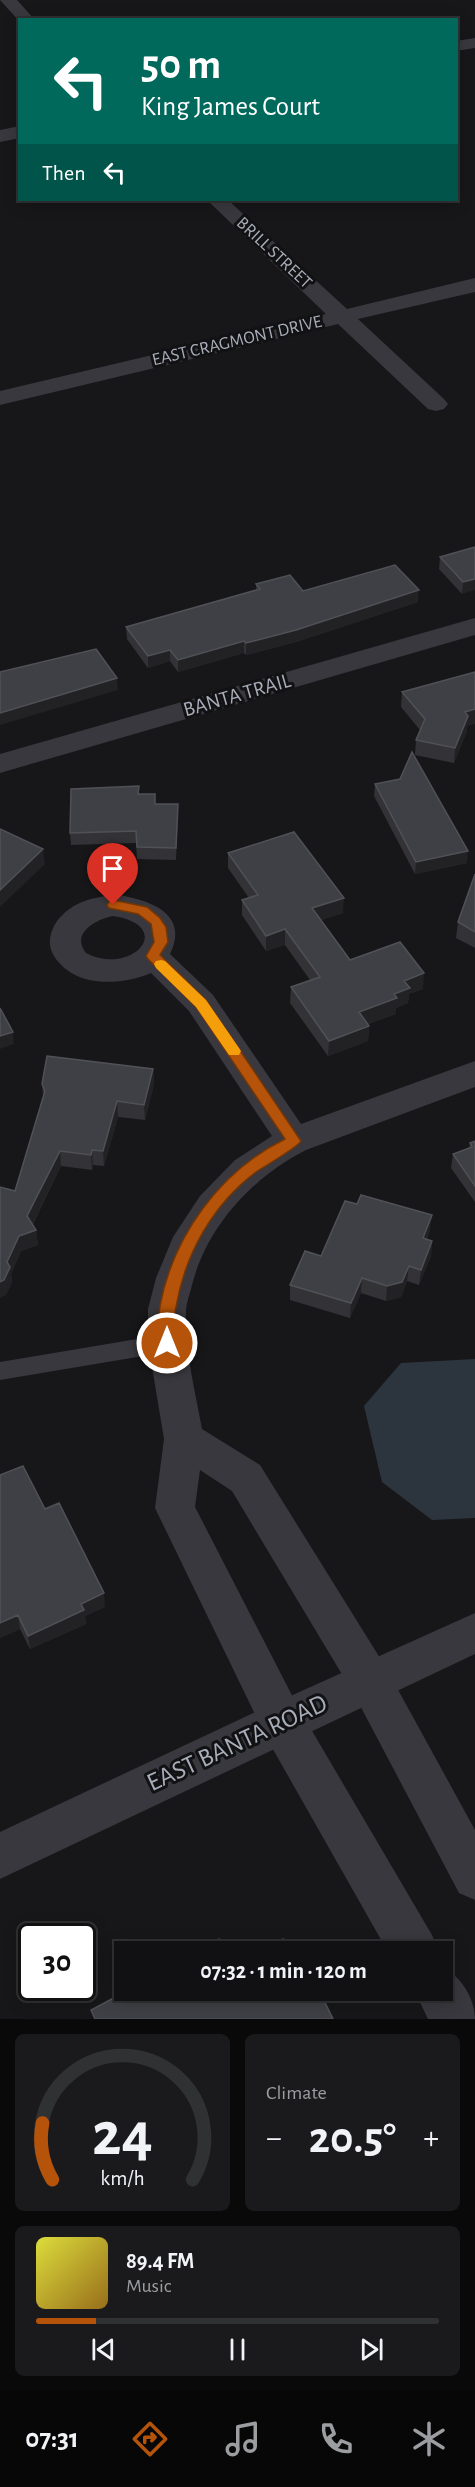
<!DOCTYPE html>
<html lang="en">
<head>
<meta charset="utf-8">
<style>
  body { margin:0; font-family:"Alegreya Sans",sans-serif; background:#1a1a1c; color:#f1f3f6; height:100vh; display:flex; flex-direction:column; font-size:22px; white-space:nowrap }
  * { box-sizing:border-box; margin:0 }
  p { font-size:20px; color:#9c9da0 }
  .icon { flex:none; width:33px; height:33px; fill:none; stroke:currentColor; stroke-width:2; stroke-linecap:round; stroke-linejoin:round }
  .map { position:relative; height:2019px; overflow:hidden }
  .sheet { display:flex; flex-direction:column; gap:15px; padding:15px; background:#09090a; flex:1 }
  .sheet>* { flex:none }
  .guide { position:absolute; left:18px; top:18px; width:440px; height:183px; border-radius:0px; box-shadow:0 3px 15px #0003,0 0 0 2px #303133; background:#00695c; color:#fff; overflow:hidden }
  .speed { position:absolute; left:18px; top:1923px; display:flex; gap:12px; font-size:30px; font-weight:700; text-align:center }
  .speed>* { display:grid; place-content:center; width:78px; height:78px; border-radius:50%; background:#111113; box-shadow:0 3px 15px #0003,0 0 0 2px #303133; line-height:1 }
  .speed .limit { border:3px solid #111; border-radius:9px; background:#fff; color:#111 }
  .pin { position:absolute; display:grid; place-items:center; width:51px; height:51px; color:#fff; margin:-62px -26px; border-radius:50% 50% 50% 0; rotate:-45deg; box-shadow:0 0 6px #0007 }
  .pin .icon { rotate:45deg }
  .me { position:absolute; width:66px; margin:-33px; rotate:0deg; stroke-linejoin:round; filter:drop-shadow(0 0 4px #0008) }
  .turn { display:flex; align-items:center; gap:21px; height:126px; padding:0 24px; font-size:27px }
  .turn .icon { width:78px; height:78px; stroke-width:2.5 }
  .turn b { display:block; font-size:42px; line-height:51px }
  .then { display:flex; align-items:center; height:57px; padding:0 24px; background:#0003; gap:12px; font-size:22px }
  .big { font-size:45px; font-weight:700; line-height:1.1 }
  .sheet .card { flex:1; display:flex; flex-direction:column; justify-content:center; gap:9px; min-width:0; padding:0 21px; border-radius:9px; background:#1a1a1c }
  .sheet .dial { align-items:center; gap:0 }
  .dial svg { height:156px; overflow:visible; fill:none; stroke:#303133; stroke-width:7; stroke-linecap:round; text-anchor:middle }
  .dial text { fill:#f1f3f6; stroke:none }
  .song { display:flex; align-items:center; gap:18px }
  .cover { width:72px; height:72px; border-radius:9px; background:linear-gradient(135deg,hsl(60 70% 55%),hsl(40 70% 35%)) }
  .played { height:6px; border-radius:3px; background:linear-gradient(90deg,#b45309 15%,#303133 15%) }
  .keys { display:flex; justify-content:space-around; direction:ltr }
  .heat { display:flex; justify-content:space-between; align-items:center; font-size:33px; direction:ltr }
  .sheet .tiles { flex:1; display:grid; gap:15px; grid-template-columns:1fr 1fr }
  .card:last-child { grid-column:span 2 }
  .trip { position:absolute; left:114px; top:1941px; width:339px; height:60px; border-radius:0px; background:#111113; box-shadow:0 3px 15px #0003,0 0 0 2px #303133; font-weight:700; line-height:60px; text-align:center }
  .tab-bar { display:flex; height:96px; justify-content:space-around; align-items:center; background:#070708; color:#9c9da0 }
  .tab-bar .icon { width:42px; height:42px }
  .tab-bar .on { color:#b45309 }
  .tab-bar b { font-size:27px; color:#f1f3f6 }
  .map>svg:first-child { display:block }
  .water { fill:#2c353e }
  .lines { fill:none; stroke-linecap:round; stroke-linejoin:round }
  .service { fill:#38383e; fill-rule:evenodd }
  .minor { fill:#38383e; fill-rule:evenodd }
  .tertiary { fill:#38383e; fill-rule:evenodd }
  .wall { fill:#333337 }
  .shaded-wall { fill:#222225 }
  .building { fill:#3f4045; stroke:#505157; stroke-width:1.5 }
  .route { fill:#b45309; stroke:#753606; stroke-width:1.5 }
  .slow { fill:#f59e0b }
  .labels { text-anchor:middle; dominant-baseline:central; stroke-width:6; stroke-linejoin:round; paint-order:stroke }
  .far-street-label { font-size:18px; fill:#a8adb9; stroke:#121214 }
  .street-label { font-size:21px; fill:#a8adb9; stroke:#121214 }
  .near-street-label { font-size:26px; fill:#a8adb9; stroke:#121214 }
</style>
</head>
<body>
<div class="map">
<svg width="475" height="2019" viewBox="0 0 475 2019">
  <rect width="100%" height="100%" fill="#171719"/>
  <!-- water -->
  <path class="water" d="M 475,1359 L 475,1518 L 432,1520 L 382,1482 L 364,1406 L 401,1363 Z"/>
  <g class="lines">
    <!-- service -->
    <path class="service" d="M 167,1334 L 174,1337 L 177,1343 L 174,1349 L 167,1352 L 0,1380 L 0,1362 Z"/>
    <!-- minor -->
    <path class="minor" d="M 0,0 L 17,0 L 35,20 L 20,20 L 20,22 Z
      M 475,38 L 475,48 L 456,51 L 456,41 Z
      M 20,126 L 20,138 L 0,142 L 0,130 Z
      M 207,200 L 228,200 L 347,309 L 475,278 L 475,292 L 358,319 L 444,399 L 448,404 L 444,409 L 436,411 L 428,409 L 338,324 L 0,405 L 0,391 L 326,314 Z
      M 475,618 L 475,635 L 0,773 L 0,754 Z
      M 113,894 C 145,899 191,911 170,954 L 213,995 L 301,1124 L 475,1061 L 475,1087 L 306,1150 C 253,1177 207,1226 192,1285 C 190,1294 186,1303 186,1312 C 185,1352 195,1391 202,1429 L 260,1465 L 385,1666 L 475,1830 L 475,1900 L 459,1893 L 355,1696 L 232,1491 L 200,1470 L 195,1507 L 298,1707 L 432,1935 L 439,1952 L 388,1952 L 266,1737 L 155,1508 L 164,1439 L 148,1343 L 148,1309 L 156,1278 L 173,1237 L 200,1196 L 235,1160 L 272,1136 L 189,1011 L 151,973 C 120,986 74,988 54,956 C 48,946 49,936 54,926 C 60,915 70,907 82,902 C 91,898 103,897 113,894 ZM 113,916 C 177,926 132,977 86,953 C 70,933 97,919 113,916 Z
      M 442,1968 C 461,1975 475,1999 475,2019 L 428,2019 L 414,1990 L 442,1990 Z"/>
    <!-- tertiary -->
    <path class="tertiary" d="M 475,1613 L 475,1654 L 0,1879 L 0,1832 L 266,1707 Z"/>
  </g>
  <!-- wall -->
  <path class="wall" d="M 475,547 L 462,594 L 439,569 L 440,557 Z
    M 256,584 L 303,591 L 418,602 L 296,642 L 246,655 L 244,653 L 178,672 L 170,661 L 148,668 L 127,639 L 126,627 L 256,590 Z
    M 402,692 L 467,726 L 467,731 L 454,763 L 415,755 L 416,740 L 420,730 L 401,707 Z
    M 375,784 L 467,863 L 415,874 L 374,796 Z
    M 139,786 L 139,794 L 156,804 L 178,816 L 176,860 L 137,859 L 136,843 L 71,845 L 70,833 Z
    M 228,853 L 343,913 L 321,920 L 350,960 L 423,989 L 409,994 L 408,1003 L 396,1008 L 396,1014 L 368,1024 L 369,1026 L 368,1041 L 328,1056 L 290,1003 L 291,987 L 310,980 L 285,945 L 266,951 L 242,915 L 242,900 L 249,898 L 228,868 Z
    M 475,874 L 475,948 L 456,938 L 458,922 Z
    M 153,1069 L 154,1084 L 145,1120 L 118,1117 L 104,1166 L 93,1165 L 92,1170 L 61,1166 L 33,1224 L 36,1230 L 38,1245 L 21,1251 L 11,1274 L 12,1282 L 6,1295 L 15,1191 L 43,1097 L 42,1084 Z
    M 475,1141 L 475,1202 L 451,1168 L 453,1154 L 469,1148 L 470,1143 Z
    M 430,1230 L 427,1239 L 432,1241 L 431,1256 L 419,1285 L 407,1281 L 401,1297 L 386,1301 L 361,1293 L 350,1318 L 290,1300 L 290,1285 L 321,1256 Z
    M 0,1475 L 45,1509 L 105,1607 L 85,1616 L 86,1624 L 30,1649 L 20,1629 L 0,1638 Z"/>
  <!-- shaded-wall -->
  <path class="shaded-wall" d="M 475,579 L 475,590 L 462,594 L 463,582 Z
    M 419,590 L 418,602 L 296,642 L 246,655 L 246,643 Z
    M 244,641 L 244,653 L 178,672 L 178,660 Z
    M 170,650 L 170,661 L 148,668 L 148,656 Z
    M 117,678 L 118,690 L 0,725 L 0,713 Z
    M 475,709 L 475,724 L 467,726 L 467,731 L 454,763 L 455,748 L 465,712 Z
    M 178,804 L 178,816 L 176,860 L 176,848 Z
    M 43,849 L 45,864 L 0,907 L 0,890 Z
    M 468,851 L 467,863 L 415,874 L 416,862 Z
    M 344,898 L 343,913 L 312,923 L 312,908 Z
    M 285,929 L 285,945 L 266,951 L 266,936 Z
    M 424,973 L 423,989 L 409,994 L 408,1003 L 396,1008 L 396,1014 L 358,1027 L 359,1012 L 394,994 L 404,981 Z
    M 369,1026 L 368,1041 L 328,1056 L 329,1041 Z
    M 13,1032 L 14,1044 L 0,1049 L 0,1036 Z
    M 153,1069 L 154,1084 L 145,1120 L 144,1105 Z
    M 117,1101 L 118,1117 L 104,1166 L 103,1151 Z
    M 92,1150 L 93,1165 L 92,1170 L 91,1155 Z
    M 60,1151 L 61,1166 L 29,1231 L 27,1216 Z
    M 432,1215 L 430,1230 L 421,1253 L 423,1238 Z
    M 36,1230 L 38,1245 L 21,1251 L 11,1274 L 12,1282 L 6,1295 L 0,1298 L 0,1282 L 7,1262 L 19,1236 Z
    M 432,1241 L 431,1256 L 419,1285 L 421,1270 Z
    M 409,1266 L 407,1281 L 401,1297 L 386,1301 L 387,1286 Z
    M 362,1278 L 361,1293 L 350,1318 L 351,1303 Z
    M 104,1593 L 105,1607 L 85,1616 L 86,1624 L 30,1649 L 28,1636 L 81,1604 Z
    M 18,1615 L 20,1629 L 0,1638 L 0,1623 Z"/>
  <!-- building -->
  <path class="building" d="M 475,547 L 475,579 L 463,582 L 440,557 Z
    M 395,565 L 419,590 L 296,630 L 246,643 L 244,641 L 178,660 L 170,650 L 148,656 L 126,627 L 260,589 L 256,584 L 290,575 L 303,591 Z
    M 96,649 L 117,678 L 0,713 L 0,672 Z
    M 475,672 L 475,709 L 465,712 L 468,716 L 455,748 L 416,740 L 425,719 L 402,692 Z
    M 412,752 L 468,851 L 416,862 L 375,784 L 400,779 Z
    M 139,786 L 138,794 L 155,794 L 155,804 L 178,804 L 176,848 L 137,847 L 136,831 L 70,833 L 71,789 Z
    M 0,829 L 43,849 L 0,890 Z
    M 294,832 L 344,898 L 312,908 L 350,960 L 400,942 L 424,973 L 404,981 L 410,988 L 394,994 L 397,998 L 359,1012 L 369,1026 L 329,1041 L 291,987 L 320,977 L 285,929 L 266,936 L 242,900 L 258,895 L 228,853 Z
    M 475,874 L 475,932 L 458,922 Z
    M 0,1008 L 13,1032 L 0,1036 Z
    M 47,1056 L 153,1069 L 144,1105 L 117,1101 L 103,1151 L 92,1150 L 91,1155 L 60,1151 L 27,1216 L 36,1230 L 19,1236 L 7,1262 L 10,1267 L 4,1280 L 0,1282 L 0,1187 L 15,1191 L 45,1091 L 42,1084 Z
    M 475,1141 L 475,1186 L 453,1154 L 472,1147 L 470,1143 Z
    M 361,1195 L 432,1215 L 423,1238 L 432,1241 L 421,1270 L 409,1266 L 402,1282 L 387,1286 L 362,1278 L 351,1303 L 290,1285 L 305,1251 L 321,1256 L 345,1201 L 357,1204 Z
    M 23,1466 L 45,1509 L 59,1503 L 104,1593 L 81,1604 L 84,1610 L 28,1636 L 18,1615 L 0,1623 L 0,1475 Z
    M 219,1939 L 225,1952 L 195,1952 Z
    M 283,1939 L 289,1952 L 258,1952 Z
    M 124,1988 L 124,1990 L 319,1990 L 333,2019 L 95,2019 L 91,2010 L 123,1993 L 122,1989 Z"/>
  <!-- route -->
  <path class="route" d="M 113,900 L 147,907 L 160,918 L 166,927 L 168,942 L 160,955 L 206,1000 L 301,1141 C 298,1147 265,1166 256,1172 C 213,1204 185,1254 176,1307 C 173,1318 175,1331 175,1343 L 172,1348 L 167,1350 L 161,1348 L 159,1343 C 159,1331 158,1318 160,1306 C 173,1236 220,1171 285,1139 L 196,1007 L 148,959 L 146,956 L 154,942 L 151,924 L 138,914 L 109,908 L 107,905 L 109,902 Z"/>
  <!-- slow -->
  <path class="slow" d="M 161,960 L 165,961 L 206,1000 L 239,1048 L 241,1051 L 239,1055 L 229,1055 L 196,1007 L 156,968 L 154,964 L 156,961 Z"/>
  <g class="labels">
    <!-- far-street labels -->
    <g class="far-street-label">
      <text transform="translate(274 253) rotate(43)">BRILL STREET</text>
      <text transform="translate(237 341) rotate(-13)">EAST CRAGMONT DRIVE</text>
    </g>
    <!-- street labels -->
    <g class="street-label">
      <text transform="translate(237 695) rotate(-16)">BANTA TRAIL</text>
    </g>
    <!-- near-street labels -->
    <g class="near-street-label">
      <text transform="translate(237 1743) rotate(-25)">EAST BANTA ROAD</text>
    </g>
  </g>
</svg>
<div class="speed"><div class="limit">30</div></div>
<div class="pin" style="left:113px;top:905px;background:#d93025"><svg class="icon" aria-label="arrive" viewBox="0 0 24 24"><path d="M6 21V4h12l-3 4 3 4H6"/></svg></div>
<svg class="me" style="left:167px;top:1343px" viewBox="-20 -20 40 40"><circle r="17" fill="#b45309" stroke="#fff" stroke-width="3"/><path d="M0-11L8 9 0 5-8 9z" fill="#fff"/></svg>
<div class="trip">07:32 · 1 min · 120 m</div>
<div class="guide">
<div class="turn"><svg class="icon" aria-label="left" viewBox="0 0 24 24"><path d="M17 20v-9H6M10 6l-5 5 5 5"/></svg><div><b>50 m</b>King James Court</div></div>
<div class="then">Then<svg class="icon" aria-label="left" viewBox="0 0 24 24"><path d="M17 20v-9H6M10 6l-5 5 5 5"/></svg></div>
</div>
</div>
<section class="sheet">
<div class="tiles">
<div class="card dial"><svg viewBox="0 0 100 80">
<path d="M14 69A42 42 0 1 1 86 69"/>
<path d="M14 69A42 42 0 0 1 9 40" stroke="#b45309"/>
<text x="50" y="56" font-size="32" font-weight="700">24</text>
<text x="50" y="72" font-size="11">km/h</text>
</svg></div>
<div class="card"><p>Climate</p>
<div class="heat"><a>−</a><b class="big">20.5°</b><a>+</a></div>
</div>
<div class="card">
<div class="song"><i class="cover"></i><div><b>89.4 FM</b><p>Music</p></div></div>
<div class="played"></div>
<div class="keys"><svg class="icon" aria-label="previous" viewBox="0 0 24 24"><path d="M18 5L8 12l10 7zM5 5v14"/></svg><svg class="icon" aria-label="pause" viewBox="0 0 24 24"><path d="M8 5v14M16 5v14"/></svg><svg class="icon" aria-label="next" viewBox="0 0 24 24"><path d="M6 5l10 7-10 7zM19 5v14"/></svg></div>
</div>
</div>
</section>
<nav class="tab-bar">
<b>07:31</b>
<svg class="icon on" aria-label="directions" viewBox="0 0 24 24"><path d="M12 3l9 9-9 9-9-9zM9 14v-3h6M13 9l2 2-2 2"/></svg>
<svg class="icon" aria-label="music" viewBox="0 0 24 24"><path d="M9 18V5l10-2v13"/><circle cx="6" cy="18" r="3"/><circle cx="16" cy="16" r="3"/></svg>
<svg class="icon" aria-label="phone" viewBox="0 0 24 24"><path d="M5 4h4l2 5-3 2q2 4 5 5l2-3 5 2v4C11 20 4 13 5 4z"/></svg>
<svg class="icon" aria-label="climate" viewBox="0 0 24 24"><path d="M12 3v18M4 7l16 10M4 17L20 7"/></svg>
</nav>
</body>
</html>
